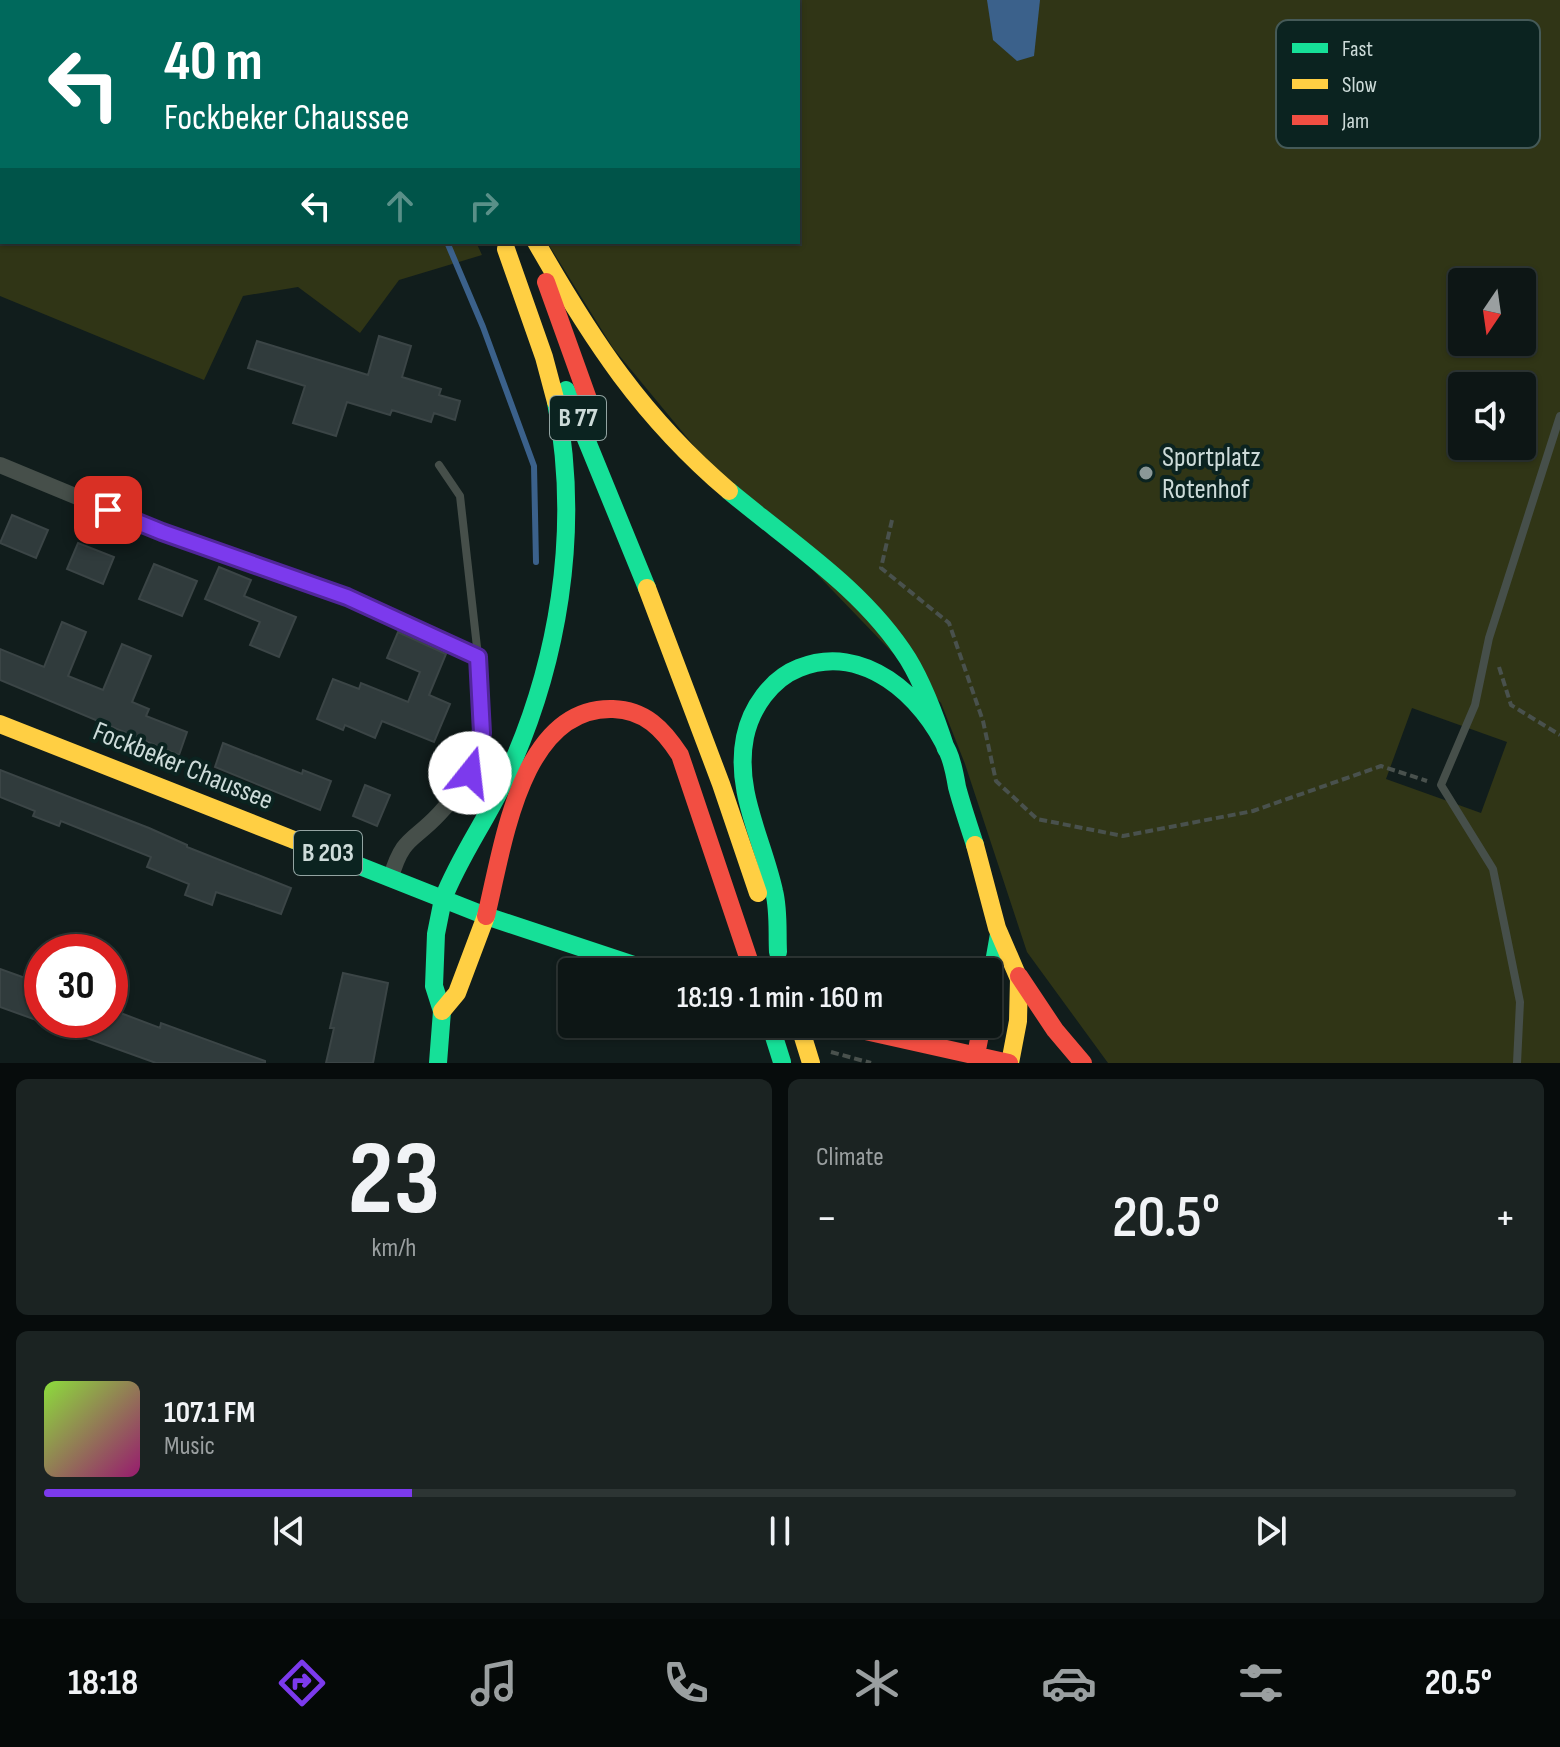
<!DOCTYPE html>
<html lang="en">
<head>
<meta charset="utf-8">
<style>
  body { margin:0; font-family:"Sofia Sans Condensed",sans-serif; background:#1b2322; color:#f1f3f6; height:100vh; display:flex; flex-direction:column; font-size:30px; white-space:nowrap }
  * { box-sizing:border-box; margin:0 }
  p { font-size:26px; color:#9a9fa0 }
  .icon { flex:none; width:44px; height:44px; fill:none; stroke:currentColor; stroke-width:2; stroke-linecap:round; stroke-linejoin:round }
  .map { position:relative; height:1063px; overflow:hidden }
  .panel { display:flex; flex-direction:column; gap:16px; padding:16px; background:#070c0c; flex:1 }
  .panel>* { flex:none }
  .banner { position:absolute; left:0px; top:0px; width:800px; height:244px; box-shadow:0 2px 6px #0004,0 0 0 2px #2d3534; background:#00695c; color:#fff; overflow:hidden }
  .needle { width:52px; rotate:193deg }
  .buttons { position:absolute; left:1448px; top:268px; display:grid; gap:16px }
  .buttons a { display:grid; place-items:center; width:88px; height:88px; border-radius:8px; background:#0d1615; box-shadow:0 2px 6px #0004,0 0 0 2px #2d3534; font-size:40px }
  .speed { position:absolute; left:24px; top:934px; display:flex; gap:16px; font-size:40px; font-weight:700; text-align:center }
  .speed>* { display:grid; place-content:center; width:104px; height:104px; border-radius:50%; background:#0d1615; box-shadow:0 2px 6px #0004,0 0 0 2px #2d3534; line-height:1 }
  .speed .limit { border:12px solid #d22; background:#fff; color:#111 }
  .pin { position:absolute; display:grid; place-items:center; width:68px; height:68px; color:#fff; margin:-34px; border-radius:16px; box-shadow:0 4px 12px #0006 }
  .me { position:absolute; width:88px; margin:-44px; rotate:16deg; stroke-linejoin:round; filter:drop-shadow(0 0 6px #0008) }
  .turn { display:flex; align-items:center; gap:28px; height:168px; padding:0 32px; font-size:36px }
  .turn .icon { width:104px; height:104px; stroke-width:2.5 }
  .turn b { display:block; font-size:56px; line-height:68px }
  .lanes { display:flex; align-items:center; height:76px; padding:0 32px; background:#0003; justify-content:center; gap:40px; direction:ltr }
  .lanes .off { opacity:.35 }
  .big { font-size:60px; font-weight:600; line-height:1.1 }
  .panel .tile { flex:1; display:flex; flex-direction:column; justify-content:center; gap:12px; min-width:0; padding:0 28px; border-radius:12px; background:#1b2322 }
  .panel .dial { align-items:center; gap:0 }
  .dial b { font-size:104px; line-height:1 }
  .song { display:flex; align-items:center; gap:24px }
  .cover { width:96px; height:96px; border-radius:12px; background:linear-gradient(135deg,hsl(90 70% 55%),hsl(320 70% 35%)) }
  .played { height:8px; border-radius:4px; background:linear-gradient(90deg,#7c3aed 25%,#2d3534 25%) }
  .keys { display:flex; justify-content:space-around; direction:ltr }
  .heat { display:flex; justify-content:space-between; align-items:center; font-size:44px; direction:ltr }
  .panel .tiles { flex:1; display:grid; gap:16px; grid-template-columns:1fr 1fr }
  .tile:last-child { grid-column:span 2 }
  .trip { position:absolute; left:558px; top:958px; width:444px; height:80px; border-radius:8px; background:#0d1615; box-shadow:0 2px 6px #0004,0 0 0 2px #2d3534; font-weight:600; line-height:80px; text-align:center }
  .tabs { display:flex; height:128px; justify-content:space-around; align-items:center; background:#050908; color:#9a9fa0 }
  .tabs .icon { width:56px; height:56px }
  .tabs .current { color:#7c3aed }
  .tabs b { font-size:36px; color:#f1f3f6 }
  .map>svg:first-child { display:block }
  .green { fill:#303516; fill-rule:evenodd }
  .water { fill:#3b618b }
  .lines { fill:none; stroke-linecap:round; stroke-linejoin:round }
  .stream { stroke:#3b618b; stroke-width:6 }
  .building { fill:#303b3c; stroke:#3b4546; stroke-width:2 }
  .path { stroke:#49514d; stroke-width:4; stroke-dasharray:8 4; stroke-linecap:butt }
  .lane { stroke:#464f4a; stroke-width:8 }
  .street { stroke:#464f4a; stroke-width:16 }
  .fast { stroke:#16e098; stroke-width:18 }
  .slow { stroke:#ffcf43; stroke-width:18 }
  .jam { stroke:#f24e42; stroke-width:18 }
  .fast-bridge { stroke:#16e098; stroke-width:18 }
  .slow-bridge { stroke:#ffcf43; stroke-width:18 }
  .route-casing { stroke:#51269a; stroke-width:20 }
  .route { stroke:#7c3aed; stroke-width:14 }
  .poi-dot { fill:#8b9897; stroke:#0b2320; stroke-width:3 }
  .labels { text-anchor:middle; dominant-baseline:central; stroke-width:8; stroke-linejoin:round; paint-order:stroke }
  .shield { fill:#0b2320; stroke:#93a4a2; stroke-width:2 }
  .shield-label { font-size:26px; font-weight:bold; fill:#cddbd9 }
  .poi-label { font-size:28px; fill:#cddbd9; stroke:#0b2320; text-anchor:start }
  .street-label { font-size:28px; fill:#cddbd9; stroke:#0b2320 }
  .key { fill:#0b2320; stroke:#455a58; stroke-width:2 }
  .key-label { font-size:22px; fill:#cddbd9 }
</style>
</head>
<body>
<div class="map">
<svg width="1560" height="1063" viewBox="0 0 1560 1063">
  <rect width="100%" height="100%" fill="#111d1c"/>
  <!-- green -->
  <path class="green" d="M 0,0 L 376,2 L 2,2 L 2,242 L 476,242 L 482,255 L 399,280 L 360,333 L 298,287 L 243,296 L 204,380 L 0,296 Z
    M 447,0 L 1560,0 L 1560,1063 L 1108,1063 L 1027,952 L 965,764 L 941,703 L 699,452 L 613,348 L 547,242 L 798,242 L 798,2 ZM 1462,282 L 1522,282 L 1522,342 L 1462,342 ZM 1462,386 L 1522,386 L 1522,446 L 1462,446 ZM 1412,708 L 1507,742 L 1481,813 L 1386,779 Z"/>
  <!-- water -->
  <path class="water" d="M 987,0 L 1040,0 L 1034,56 L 1017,61 L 993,40 Z"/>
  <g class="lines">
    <!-- stream -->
    <path class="stream" d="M 344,0 L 345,2
      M 447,242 L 483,327 L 534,466 L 536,562"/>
  </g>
  <!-- building -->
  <path class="building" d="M 379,336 L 411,346 L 402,377 L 441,389 L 439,395 L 460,401 L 455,420 L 434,413 L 431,422 L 392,410 L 390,415 L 347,402 L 336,436 L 293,423 L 305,386 L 248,368 L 257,341 L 368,375 Z
    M 12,515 L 48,530 L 36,558 L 0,543 Z
    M 78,543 L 114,557 L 103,584 L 67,569 Z
    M 154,564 L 197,581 L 182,616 L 139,599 Z
    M 219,567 L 251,580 L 244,596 L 296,617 L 279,657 L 250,645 L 260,622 L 205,599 Z
    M 62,622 L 86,632 L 68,676 L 103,690 L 122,644 L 151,656 L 132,702 L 149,709 L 146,716 L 187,732 L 179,755 L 0,680 L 0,649 L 44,667 Z
    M 398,632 L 446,654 L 429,695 L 450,704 L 434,742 L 382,721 L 375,738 L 345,725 L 343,730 L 317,719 L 333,679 L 359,689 L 361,683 L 408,702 L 420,672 L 387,658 Z
    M 223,743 L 302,774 L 303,770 L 331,781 L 320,810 L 215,767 Z
    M 0,770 L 149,828 L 187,845 L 187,847 L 291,888 L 281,914 L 216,892 L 212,905 L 185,895 L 189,884 L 147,867 L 151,857 L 61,821 L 59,826 L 33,816 L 35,811 L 0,797 Z
    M 365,785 L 390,795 L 377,826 L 353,816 Z
    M 0,969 L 42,984 L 42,1022 L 0,1007 Z
    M 343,973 L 388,983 L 373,1063 L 326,1063 L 334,1028 L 330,1028 Z
    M 110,1009 L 160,1028 L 161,1023 L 265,1061 L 265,1063 L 156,1063 L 42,1022 L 43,1020 L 110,1020 Z"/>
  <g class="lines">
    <!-- path -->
    <path class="path" d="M 892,520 L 881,568 L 949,623 L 983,721 L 996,781 L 1037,819 L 1123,836 L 1253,811 L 1381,766 L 1427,781
      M 1499,667 L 1511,705 L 1560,735
      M 736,1024 L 750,1028
      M 831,1052 L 871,1063"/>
    <!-- lane -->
    <path class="lane" d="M 439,465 L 460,496 L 478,656
      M 1517,1063 L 1520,1002 L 1493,869 L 1441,785 L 1475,705 L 1489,638 L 1560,416"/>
    <!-- street -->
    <path class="street" d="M 0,465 L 162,532 L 347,597 L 478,657 C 481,724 490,761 439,814 C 413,842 403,836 391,877"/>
    <!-- fast -->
    <path class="fast" d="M 566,390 L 647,588
      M 729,491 C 791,543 864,589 908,659 C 925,687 936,718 946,749
      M 294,840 L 486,916 L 655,972
      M 443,899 C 459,858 483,825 502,786 C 559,667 581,531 556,402
      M 778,952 C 777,932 779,911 774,891 C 763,840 734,791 745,737 C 751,708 771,679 799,668 C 863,642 923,696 948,752 C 953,763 955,775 957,787 C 962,806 969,826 975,845
      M 988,996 L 999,934
      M 438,1063 L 442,1011 L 434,986 L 436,934 L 443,899"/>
    <!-- slow -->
    <path class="slow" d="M 399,0 L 399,2
      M 428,0 L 429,2
      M 536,242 C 592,340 642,417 729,491
      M 506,249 L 544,357 L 556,402
      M 647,588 L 721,784 L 758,893
      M 0,724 L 294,840
      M 975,845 L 997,928 L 1019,979 L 1018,1021 L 1010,1063
      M 442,1011 L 457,993 L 486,916"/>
    <!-- jam -->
    <path class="jam" d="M 546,282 L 592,410
      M 486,916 C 503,848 520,706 613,709 C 645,710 663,729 680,755 L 753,972
      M 1019,976 L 1055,1030 L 1083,1063
      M 834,1024 L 1009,1063
      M 976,1055 L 982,1024"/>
    <!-- fast-bridge -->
    <path class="fast-bridge" d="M 770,1024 L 782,1062"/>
    <!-- slow-bridge -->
    <path class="slow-bridge" d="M 799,1024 L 811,1063"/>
  </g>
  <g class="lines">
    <!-- route casing -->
    <g class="route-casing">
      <path id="route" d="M 108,510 L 162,532 L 347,597 L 478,657 L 482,733 L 470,773"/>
    </g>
    <!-- route -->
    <use href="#route" class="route"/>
  </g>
  <!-- markers -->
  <circle class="poi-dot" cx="1146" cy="473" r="8"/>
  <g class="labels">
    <!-- shield labels -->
    <g class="shield">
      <rect x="550" y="396" width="56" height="44" rx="6"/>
      <rect x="294" y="831" width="68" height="44" rx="6"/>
    </g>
    <g class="shield-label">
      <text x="578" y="418">B 77</text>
      <text x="328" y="853">B 203</text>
    </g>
    <!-- poi labels -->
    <g class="poi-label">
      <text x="1162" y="457">Sportplatz<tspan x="1162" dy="32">Rotenhof</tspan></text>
    </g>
    <!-- street labels -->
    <g class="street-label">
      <text transform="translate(183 766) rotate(22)">Fockbeker Chaussee</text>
    </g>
  </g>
  <!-- legend -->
  <rect x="1276" y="20" width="264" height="128" rx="12" class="key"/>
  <rect x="1292" y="43" width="36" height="10" fill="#16e098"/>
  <rect x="1292" y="79" width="36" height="10" fill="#ffcf43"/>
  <rect x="1292" y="115" width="36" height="10" fill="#f24e42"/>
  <g class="key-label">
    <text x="1342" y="56">Fast</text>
    <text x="1342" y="92">Slow</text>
    <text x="1342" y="128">Jam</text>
  </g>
</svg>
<div class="buttons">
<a><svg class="needle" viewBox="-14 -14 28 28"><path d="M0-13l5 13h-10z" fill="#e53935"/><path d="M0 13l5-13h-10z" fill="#9a9fa0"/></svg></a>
<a><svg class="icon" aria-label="sound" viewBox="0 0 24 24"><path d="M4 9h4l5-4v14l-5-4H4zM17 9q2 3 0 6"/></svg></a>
</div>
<div class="speed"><div class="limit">30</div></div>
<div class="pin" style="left:108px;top:510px;background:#d93025"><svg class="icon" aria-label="arrive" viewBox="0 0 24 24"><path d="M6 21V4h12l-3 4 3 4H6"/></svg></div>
<svg class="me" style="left:470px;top:773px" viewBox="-20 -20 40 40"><circle r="19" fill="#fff"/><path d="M0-13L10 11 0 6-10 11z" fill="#7c3aed"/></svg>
<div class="trip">18:19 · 1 min · 160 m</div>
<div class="banner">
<div class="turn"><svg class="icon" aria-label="left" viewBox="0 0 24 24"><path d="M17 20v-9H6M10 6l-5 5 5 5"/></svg><div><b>40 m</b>Fockbeker Chaussee</div></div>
<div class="lanes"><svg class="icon" aria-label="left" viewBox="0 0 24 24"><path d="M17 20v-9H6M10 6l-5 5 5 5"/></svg><svg class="icon off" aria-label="ahead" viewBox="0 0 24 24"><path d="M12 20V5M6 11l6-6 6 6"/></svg><svg class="icon off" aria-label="right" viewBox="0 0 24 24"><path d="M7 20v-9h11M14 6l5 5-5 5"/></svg></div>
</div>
</div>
<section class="panel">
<div class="tiles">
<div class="tile dial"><b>23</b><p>km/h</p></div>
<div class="tile"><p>Climate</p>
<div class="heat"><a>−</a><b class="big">20.5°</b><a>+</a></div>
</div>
<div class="tile">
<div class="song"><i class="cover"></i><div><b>107.1 FM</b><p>Music</p></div></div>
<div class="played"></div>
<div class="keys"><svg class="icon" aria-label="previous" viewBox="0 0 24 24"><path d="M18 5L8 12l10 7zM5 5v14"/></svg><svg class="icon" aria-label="pause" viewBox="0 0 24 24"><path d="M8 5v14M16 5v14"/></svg><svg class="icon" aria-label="next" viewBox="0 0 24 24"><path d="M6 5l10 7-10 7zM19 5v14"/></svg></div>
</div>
</div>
</section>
<nav class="tabs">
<b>18:18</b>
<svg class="icon current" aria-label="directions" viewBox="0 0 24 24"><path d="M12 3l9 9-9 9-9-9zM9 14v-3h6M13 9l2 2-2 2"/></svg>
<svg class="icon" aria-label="music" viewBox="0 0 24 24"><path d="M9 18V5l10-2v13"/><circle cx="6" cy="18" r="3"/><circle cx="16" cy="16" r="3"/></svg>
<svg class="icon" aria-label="phone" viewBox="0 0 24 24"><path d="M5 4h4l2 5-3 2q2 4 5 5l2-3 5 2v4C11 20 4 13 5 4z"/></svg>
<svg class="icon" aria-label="climate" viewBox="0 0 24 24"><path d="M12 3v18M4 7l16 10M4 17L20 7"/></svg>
<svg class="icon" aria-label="car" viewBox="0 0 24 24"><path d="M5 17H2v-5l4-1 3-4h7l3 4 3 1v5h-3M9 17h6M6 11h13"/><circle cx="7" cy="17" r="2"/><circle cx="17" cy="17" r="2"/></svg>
<svg class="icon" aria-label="filters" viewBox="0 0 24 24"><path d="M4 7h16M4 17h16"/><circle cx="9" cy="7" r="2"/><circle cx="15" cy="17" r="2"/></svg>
<b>20.5°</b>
</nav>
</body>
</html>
